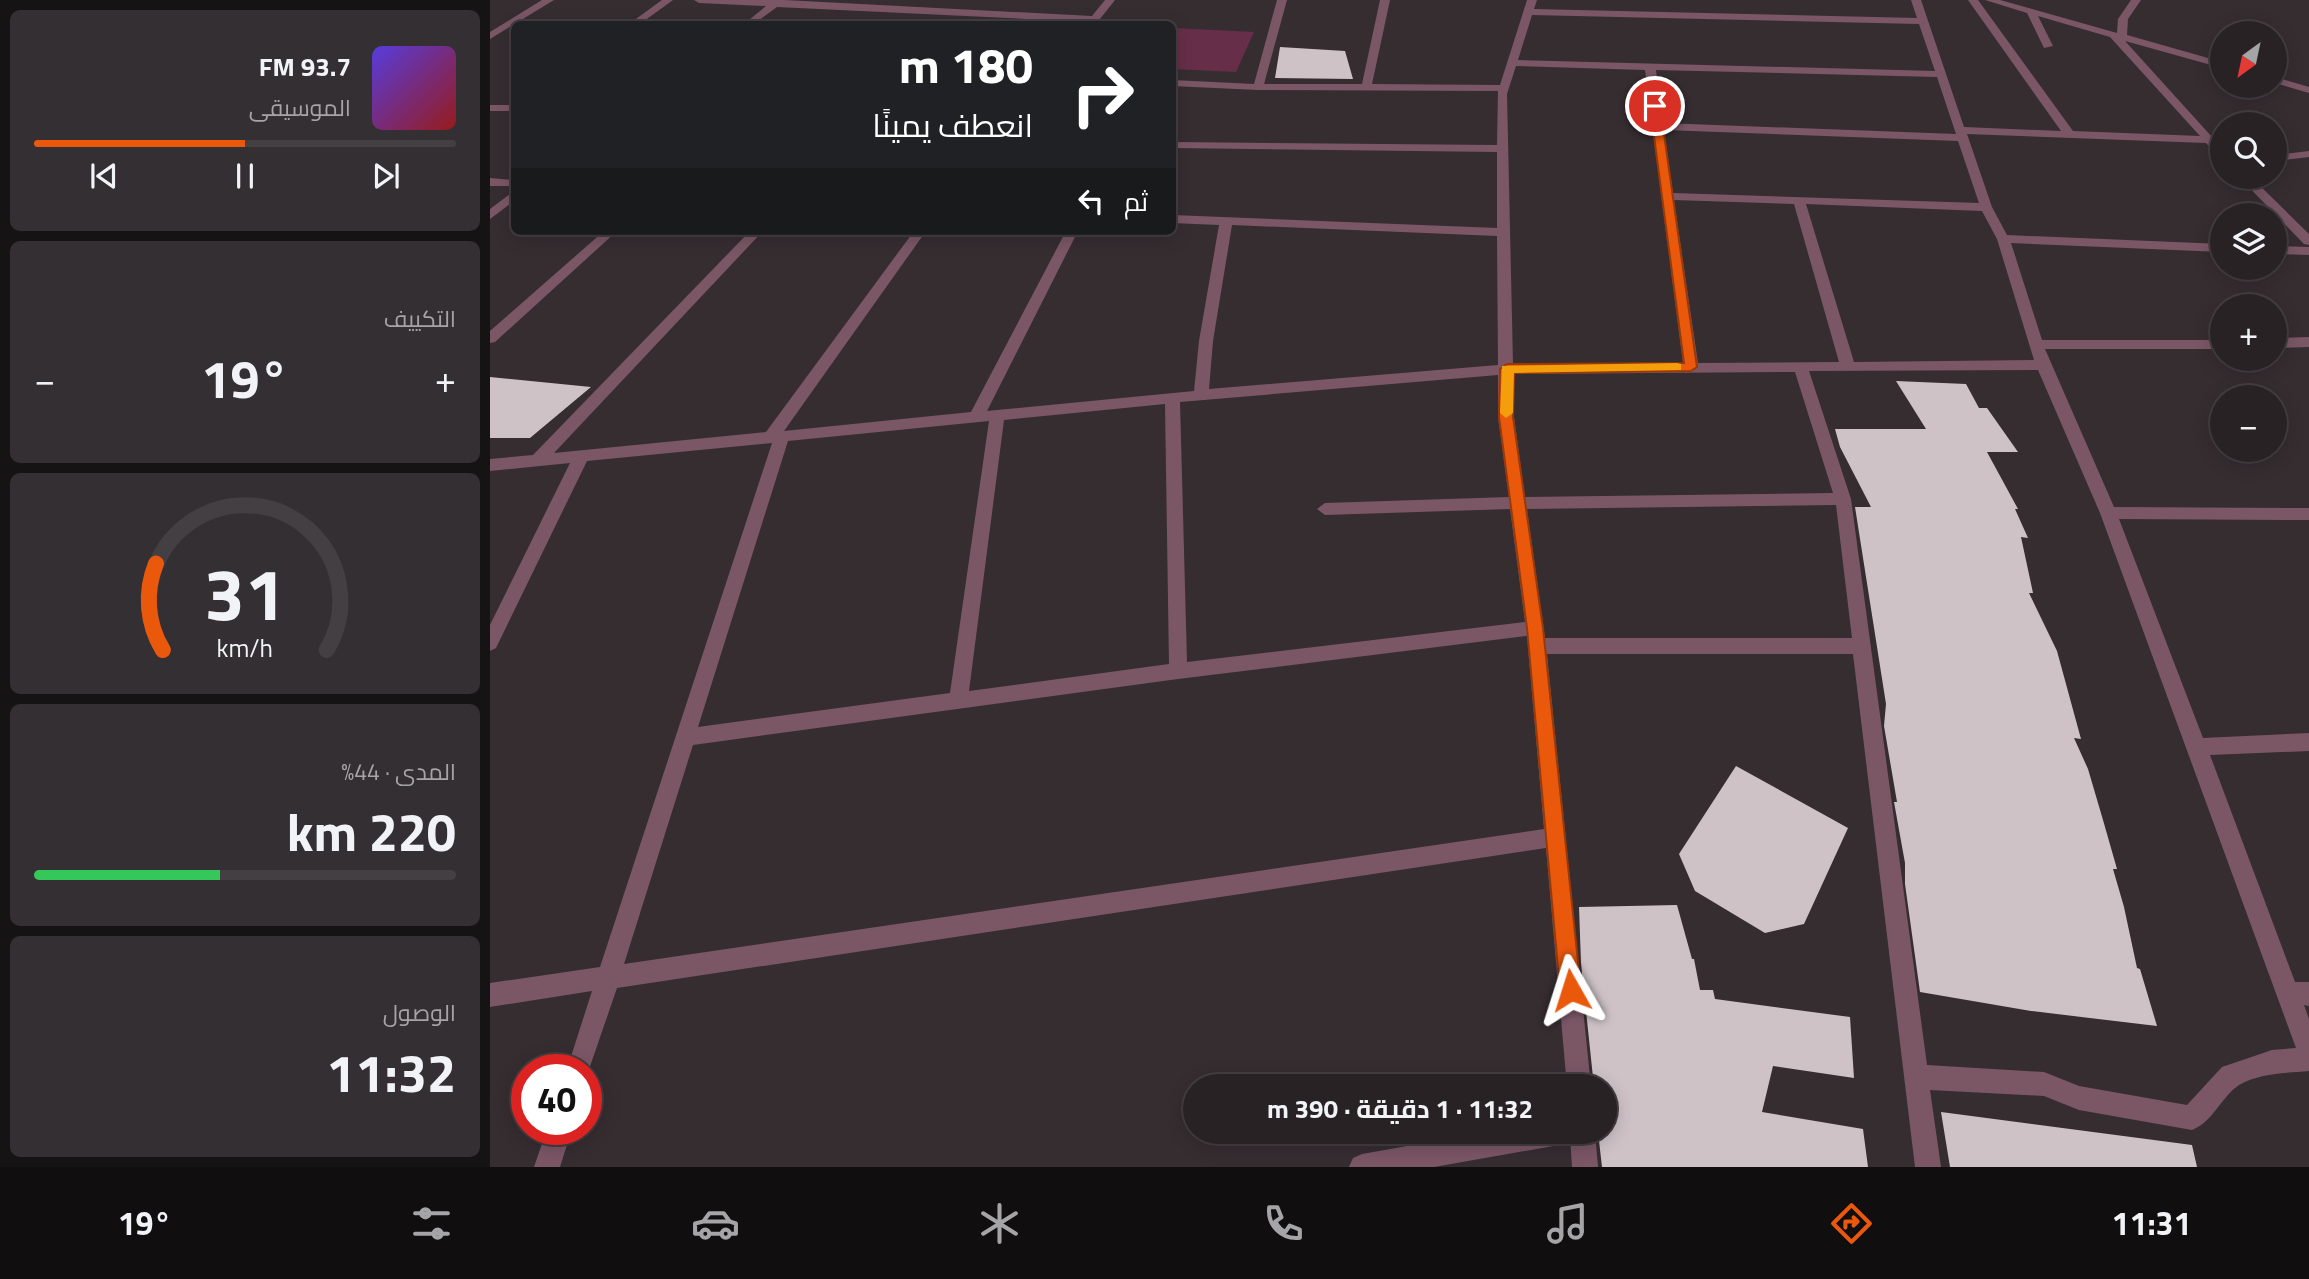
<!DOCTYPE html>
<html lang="ar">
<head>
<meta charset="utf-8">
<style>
  body { margin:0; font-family:"Titillium Web",Cairo,sans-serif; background:#342f32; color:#f1f3f6; direction:rtl; height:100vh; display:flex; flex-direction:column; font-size:26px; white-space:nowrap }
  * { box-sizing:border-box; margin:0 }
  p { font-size:23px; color:#a5a4a7 }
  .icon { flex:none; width:38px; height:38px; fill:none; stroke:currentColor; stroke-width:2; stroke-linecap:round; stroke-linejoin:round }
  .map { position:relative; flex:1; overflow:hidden; direction:ltr }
  .panel { display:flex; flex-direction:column; gap:10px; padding:10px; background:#161314; width:490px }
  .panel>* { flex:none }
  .banner { position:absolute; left:21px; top:21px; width:665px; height:214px; border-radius:10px; box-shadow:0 4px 18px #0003,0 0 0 2px #443f42; direction:rtl; background:#202124; color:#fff; overflow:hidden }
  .needle { width:46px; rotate:213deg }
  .fabs { position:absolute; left:1720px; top:21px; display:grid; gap:14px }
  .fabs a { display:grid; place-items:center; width:77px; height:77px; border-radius:50%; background:#282225; box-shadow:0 4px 18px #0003,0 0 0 2px #443f42; font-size:35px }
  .speed { position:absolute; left:21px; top:1054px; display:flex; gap:14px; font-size:35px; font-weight:700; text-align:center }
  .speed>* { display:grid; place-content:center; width:91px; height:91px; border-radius:50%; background:#282225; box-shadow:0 4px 18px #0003,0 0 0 2px #443f42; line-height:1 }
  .speed .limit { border:10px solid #d22; background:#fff; color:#111 }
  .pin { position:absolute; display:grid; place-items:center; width:60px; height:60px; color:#fff; margin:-30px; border:4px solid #fff; border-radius:50%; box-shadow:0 2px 7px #0007 }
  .me { position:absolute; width:77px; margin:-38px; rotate:354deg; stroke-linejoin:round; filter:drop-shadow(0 0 5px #0008) }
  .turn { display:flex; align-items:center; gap:24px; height:147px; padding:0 28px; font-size:32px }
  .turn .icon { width:91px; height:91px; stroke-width:2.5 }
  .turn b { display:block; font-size:49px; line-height:60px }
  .then { display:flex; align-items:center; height:66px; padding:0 28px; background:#0003; gap:14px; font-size:26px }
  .big { font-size:52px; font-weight:700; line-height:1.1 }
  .panel .card { flex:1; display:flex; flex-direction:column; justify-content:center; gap:10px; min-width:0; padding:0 24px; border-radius:10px; background:#342f32 }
  .panel .dial { align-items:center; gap:0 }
  .dial svg { height:182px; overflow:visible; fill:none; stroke:#443f42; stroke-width:7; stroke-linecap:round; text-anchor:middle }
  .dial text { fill:#f1f3f6; stroke:none }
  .song { display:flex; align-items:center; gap:21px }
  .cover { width:84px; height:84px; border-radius:10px; background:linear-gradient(135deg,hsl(250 70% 55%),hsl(0 70% 35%)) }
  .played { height:7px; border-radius:4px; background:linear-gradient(90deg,#ea580c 50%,#443f42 50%) }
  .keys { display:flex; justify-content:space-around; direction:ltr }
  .heat { display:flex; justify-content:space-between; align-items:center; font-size:38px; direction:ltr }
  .charge { height:10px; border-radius:5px; background:linear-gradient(90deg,#34c759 44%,#443f42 0) }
  .trip { position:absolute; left:693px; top:1074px; width:434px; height:70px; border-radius:35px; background:#282225; box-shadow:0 4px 18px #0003,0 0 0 2px #443f42; font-weight:700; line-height:70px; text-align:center; direction:rtl }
  .menu { display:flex; height:112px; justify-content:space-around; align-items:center; background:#100e0f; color:#a5a4a7 }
  .menu .icon { width:49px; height:49px }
  .menu .current { color:#ea580c }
  .menu b { font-size:32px; color:#f1f3f6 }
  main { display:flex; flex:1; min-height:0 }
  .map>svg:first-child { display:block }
  .green { fill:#672e49 }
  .building { fill:#cec2c7 }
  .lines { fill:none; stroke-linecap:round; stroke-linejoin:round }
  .minor { fill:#7b5766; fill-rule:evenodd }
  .route { fill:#ea580c; stroke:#983908; stroke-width:2 }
  .slow { fill:#f59e0b }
</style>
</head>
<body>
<main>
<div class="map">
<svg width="1819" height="1167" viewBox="0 0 1819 1167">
  <rect width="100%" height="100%" fill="#362d31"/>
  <!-- green -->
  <path class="green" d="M 683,28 L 764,32 L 746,72 L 683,69 Z"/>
  <!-- building -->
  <path class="building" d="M 790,47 L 855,51 L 863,79 L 785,78 Z
    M 0,377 L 101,387 L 40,438 L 0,438 Z
    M 1406,381 L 1476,384 L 1489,408 L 1497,408 L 1528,452 L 1497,452 L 1528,509 L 1525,509 L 1538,538 L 1531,537 L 1543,593 L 1539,593 L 1567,651 L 1591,739 L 1584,738 L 1598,769 L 1613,820 L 1627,869 L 1623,869 L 1634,907 L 1647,968 L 1650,969 L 1667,1026 L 1541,1011 L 1430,992 L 1415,884 L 1415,863 L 1404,802 L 1407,802 L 1394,726 L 1396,704 L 1365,507 L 1381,507 L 1350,447 L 1345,429 L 1436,429 Z
    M 1246,766 L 1358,828 L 1314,924 L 1275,933 L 1205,891 L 1189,854 Z
    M 1187,905 L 1202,959 L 1204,959 L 1210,990 L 1223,990 L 1225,999 L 1360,1017 L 1364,1078 L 1283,1066 L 1272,1112 L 1373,1129 L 1378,1167 L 1112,1167 L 1108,1132 L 1115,1132 L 1115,1087 L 1104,1087 L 1091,963 L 1089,907 Z
    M 1451,1112 L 1702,1145 L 1707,1167 L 1460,1167 Z"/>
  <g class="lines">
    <!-- minor -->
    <path class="minor" d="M 52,0 L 64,0 L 0,39 L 0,32 Z
      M 172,0 L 183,0 L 150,24 L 139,24 Z
      M 204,0 L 294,0 L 602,16 L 615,0 L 625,0 L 606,24 L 596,24 L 598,22 L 287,7 L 264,24 L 254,24 L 276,6 L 209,3 Z
      M 787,0 L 797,0 L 774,84 L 872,84 L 890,0 L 900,0 L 882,84 L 1010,85 L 1037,0 L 1047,0 L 1044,9 L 1427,18 L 1421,0 L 1431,0 L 1474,127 L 1571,131 L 1478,0 L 1488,0 L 1583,131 L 1710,136 L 1620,37 L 1548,16 L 1563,46 L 1554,48 L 1537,13 L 1495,0 L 1510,0 L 1627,33 L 1628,19 L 1641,0 L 1651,0 L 1638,19 L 1637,35 L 1732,62 L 1732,68 L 1635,41 L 1732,148 L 1732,157 L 1728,156 L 1716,143 L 1477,134 L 1502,207 L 1517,235 L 1732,244 L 1732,252 L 1521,243 L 1552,340 L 1732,340 L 1732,349 L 1555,349 L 1624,507 L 1819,508 L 1819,520 L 1629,519 L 1713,738 L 1819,733 L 1819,751 L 1720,755 L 1805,982 L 1819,982 L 1819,1006 L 1814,1005 L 1819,1019 L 1819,1071 C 1797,1073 1769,1073 1749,1085 C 1731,1097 1723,1122 1702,1130 L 1589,1110 L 1554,1096 L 1440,1090 L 1451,1167 L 1425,1167 L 1363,654 L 1057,654 L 1101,1087 L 1077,1087 L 1056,848 L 127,988 L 96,1078 L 96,1069 L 77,1069 L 102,991 L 0,1007 L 0,983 L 110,967 L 282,443 L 97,461 L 6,648 L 0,651 L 0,625 L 80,463 L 0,471 L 0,459 L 43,455 L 260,231 L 273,231 L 64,453 L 276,432 L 424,231 L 436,231 L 294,431 L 481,412 L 576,231 L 588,231 L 497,411 L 704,391 L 709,341 L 729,225 L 682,223 L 682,215 L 1007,228 L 1007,152 L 682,148 L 682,142 L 1007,145 L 1008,91 L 768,90 L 682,86 L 682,80 L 764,84 ZM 1042,15 L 1429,24 L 1445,71 L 1028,60 ZM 1026,66 L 1155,70 L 1193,363 L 1023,364 L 1017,94 ZM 1166,70 L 1447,77 L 1466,134 L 1173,123 ZM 1174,130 L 1468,141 L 1489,203 L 1183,193 ZM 1184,200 L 1304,204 L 1349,362 L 1208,363 ZM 1316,204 L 1492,211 L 1507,239 L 1544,360 L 1364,362 ZM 742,225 L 1007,236 L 1008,365 L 719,389 L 723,341 ZM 1548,370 L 1610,513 L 1806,1048 L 1782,1050 L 1732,1067 L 1697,1105 L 1589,1086 L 1554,1072 L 1437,1065 L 1361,499 L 1319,371 ZM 1305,372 L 1343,493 L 1035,497 L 1024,417 L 1023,374 ZM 1008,375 L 1008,417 L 1019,497 L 835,503 L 827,509 L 835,515 L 1020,509 L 1035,622 L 697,662 L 690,402 ZM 675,404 L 679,664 L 479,691 L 514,420 ZM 499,421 L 460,693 L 208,727 L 298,441 ZM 1346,505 L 1362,638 L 1055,638 L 1037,509 ZM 1037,636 L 1054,829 L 134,964 L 203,745 L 688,679 Z
      M 1785,77 L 1819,87 L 1819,93 L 1785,83 Z
      M 0,105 L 24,105 L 24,111 L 0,111 Z
      M 1819,151 L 1819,157 L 1785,161 L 1785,155 Z
      M 1749,177 L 1761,177 L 1819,234 L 1819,245 L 1814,244 Z
      M 0,178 L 24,180 L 24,186 L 0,186 Z
      M 24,191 L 24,201 L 0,219 L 0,209 Z
      M 114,231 L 127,231 L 5,342 L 0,343 L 0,331 Z
      M 1785,246 L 1819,247 L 1819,255 L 1785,254 Z
      M 1819,337 L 1819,347 L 1785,348 L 1785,338 Z
      M 57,1129 L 82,1129 L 70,1167 L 44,1167 Z
      M 996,1132 L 1105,1132 L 1108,1167 L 1082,1167 L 1080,1136 L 1078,1141 L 1069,1145 L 944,1167 L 859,1167 L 863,1158 L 872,1154 Z"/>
  </g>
  <!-- route -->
  <path class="route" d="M 1165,103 L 1170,106 L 1207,367 L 1201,371 L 1024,373 L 1023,417 L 1053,628 L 1091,990 L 1088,997 L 1081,1001 L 1073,997 L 1070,990 L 1037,628 L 1009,417 L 1010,369 L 1017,364 L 1194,363 L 1160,106 Z"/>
  <!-- slow -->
  <path class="slow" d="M 1187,363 L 1191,364 L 1191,370 L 1024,373 L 1023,413 L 1016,418 L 1010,413 L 1012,366 Z"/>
</svg>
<div class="fabs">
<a><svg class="needle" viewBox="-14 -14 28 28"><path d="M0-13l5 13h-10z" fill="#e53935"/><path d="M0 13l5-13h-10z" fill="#a5a4a7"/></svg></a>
<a><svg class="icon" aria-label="search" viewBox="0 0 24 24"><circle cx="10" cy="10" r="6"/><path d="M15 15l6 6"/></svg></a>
<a><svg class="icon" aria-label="layers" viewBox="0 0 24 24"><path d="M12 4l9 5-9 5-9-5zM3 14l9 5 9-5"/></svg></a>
<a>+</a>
<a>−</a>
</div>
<div class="speed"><div class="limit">40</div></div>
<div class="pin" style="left:1165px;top:106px;background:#d93025"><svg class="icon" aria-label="arrive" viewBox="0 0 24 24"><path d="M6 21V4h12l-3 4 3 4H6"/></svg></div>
<svg class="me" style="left:1081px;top:990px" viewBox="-20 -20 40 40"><path d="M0-17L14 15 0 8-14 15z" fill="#ea580c" stroke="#fff" stroke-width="4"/></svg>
<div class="trip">11:32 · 1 دقيقة · 390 m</div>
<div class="banner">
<div class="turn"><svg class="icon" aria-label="right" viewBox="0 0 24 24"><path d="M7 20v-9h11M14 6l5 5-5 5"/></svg><div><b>180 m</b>انعطف يمينًا</div></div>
<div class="then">ثم<svg class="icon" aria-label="left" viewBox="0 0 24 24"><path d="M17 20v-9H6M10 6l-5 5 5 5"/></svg></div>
</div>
</div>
<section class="panel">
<div class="card">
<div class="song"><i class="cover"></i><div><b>93.7 FM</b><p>الموسيقى</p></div></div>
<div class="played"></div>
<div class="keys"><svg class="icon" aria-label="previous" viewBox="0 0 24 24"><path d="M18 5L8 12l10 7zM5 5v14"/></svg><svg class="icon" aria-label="pause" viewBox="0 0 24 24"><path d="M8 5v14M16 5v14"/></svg><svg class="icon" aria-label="next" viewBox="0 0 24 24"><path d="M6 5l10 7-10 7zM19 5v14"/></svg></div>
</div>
<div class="card"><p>التكييف</p>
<div class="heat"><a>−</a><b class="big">19°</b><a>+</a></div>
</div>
<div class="card dial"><svg viewBox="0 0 100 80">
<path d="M14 69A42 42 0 1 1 86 69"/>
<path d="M14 69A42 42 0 0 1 11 31" stroke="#ea580c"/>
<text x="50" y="56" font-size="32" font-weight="700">31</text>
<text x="50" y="72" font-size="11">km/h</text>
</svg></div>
<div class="card"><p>المدى · 44%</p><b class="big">220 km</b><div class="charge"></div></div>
<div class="card"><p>الوصول</p><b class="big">11:32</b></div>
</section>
</main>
<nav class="menu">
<b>11:31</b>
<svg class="icon current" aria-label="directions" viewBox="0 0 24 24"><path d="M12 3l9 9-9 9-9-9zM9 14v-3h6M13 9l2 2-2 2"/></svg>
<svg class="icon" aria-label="music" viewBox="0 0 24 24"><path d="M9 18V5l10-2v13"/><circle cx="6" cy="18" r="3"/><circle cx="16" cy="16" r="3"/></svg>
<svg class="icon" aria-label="phone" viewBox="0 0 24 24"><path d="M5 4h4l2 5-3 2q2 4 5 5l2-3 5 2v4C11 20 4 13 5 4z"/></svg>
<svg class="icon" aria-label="climate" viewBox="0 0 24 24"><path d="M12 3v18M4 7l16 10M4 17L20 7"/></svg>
<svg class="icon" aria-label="car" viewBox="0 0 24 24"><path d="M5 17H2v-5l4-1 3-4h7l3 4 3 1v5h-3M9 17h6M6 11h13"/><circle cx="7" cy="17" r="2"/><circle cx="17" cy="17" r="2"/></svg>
<svg class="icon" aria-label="filters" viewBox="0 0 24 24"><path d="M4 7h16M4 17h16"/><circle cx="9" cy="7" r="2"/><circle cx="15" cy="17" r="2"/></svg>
<b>19°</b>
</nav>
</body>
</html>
